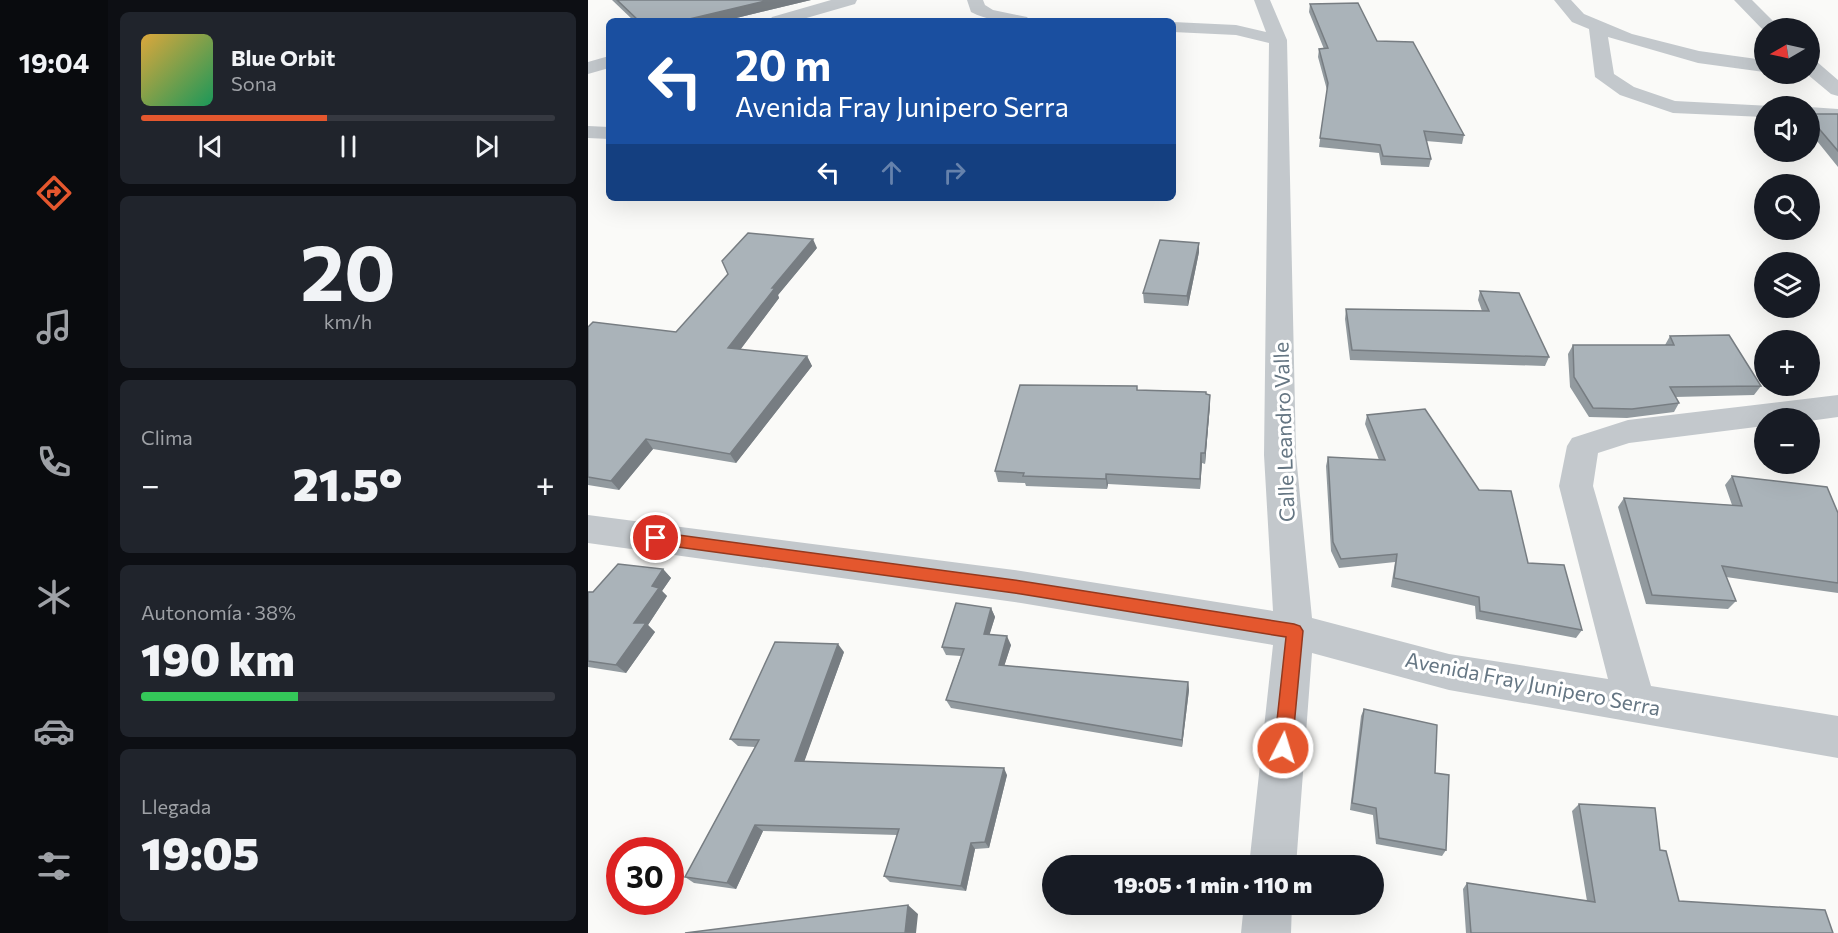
<!DOCTYPE html>
<html lang="es">
<head>
<meta charset="utf-8">
<style>
  body { margin:0; font-family:Commissioner,sans-serif; background:#20242c; color:#f1f3f6; height:100vh; display:flex; flex-direction:column; font-size:22px; white-space:nowrap }
  * { box-sizing:border-box; margin:0 }
  p { font-size:20px; color:#9ea1a6 }
  .icon { flex:none; width:33px; height:33px; fill:none; stroke:currentColor; stroke-width:2; stroke-linecap:round; stroke-linejoin:round }
  .map { position:relative; flex:1; overflow:hidden }
  .details { display:flex; flex-direction:column; gap:12px; padding:12px; background:#0d0f14; width:480px }
  .details>* { flex:none }
  .top-card { position:absolute; left:18px; top:18px; width:570px; height:183px; border-radius:9px; box-shadow:0 6px 24px #0002; background:#1a4fa0; color:#fff; overflow:hidden }
  .needle { width:39px; rotate:261deg }
  .controls { position:absolute; left:1166px; top:18px; display:grid; gap:12px }
  .controls a { display:grid; place-items:center; width:66px; height:66px; border-radius:50%; background:#171b24; box-shadow:0 6px 24px #0002; font-size:30px }
  .speed { position:absolute; left:18px; top:837px; display:flex; gap:12px; font-size:30px; font-weight:700; text-align:center }
  .speed>* { display:grid; place-content:center; width:78px; height:78px; border-radius:50%; background:#171b24; box-shadow:0 6px 24px #0002; line-height:1 }
  .speed .limit { border:9px solid #d22; background:#fff; color:#111 }
  .pin { position:absolute; display:grid; place-items:center; width:51px; height:51px; color:#fff; margin:-26px; border:3px solid #fff; border-radius:50%; box-shadow:0 2px 6px #0007 }
  .me { position:absolute; width:66px; margin:-33px; rotate:5deg; stroke-linejoin:round; filter:drop-shadow(0 0 4px #0008) }
  .turn { display:flex; align-items:center; gap:21px; height:126px; padding:0 30px; font-size:27px }
  .turn .icon { width:78px; height:78px; stroke-width:2.5 }
  .turn b { display:block; font-size:42px; line-height:51px }
  .lanes { display:flex; align-items:center; height:57px; padding:0 30px; background:#0003; justify-content:center; gap:30px; direction:ltr }
  .lanes .off { opacity:.35 }
  .big { font-size:45px; font-weight:800; line-height:1.1 }
  .details .widget { flex:1; display:flex; flex-direction:column; justify-content:center; gap:9px; min-width:0; padding:0 21px; border-radius:9px; background:#20242c }
  .details .dial { align-items:center; gap:0 }
  .dial b { font-size:78px; line-height:1 }
  .song { display:flex; align-items:center; gap:18px }
  .cover { width:72px; height:72px; border-radius:9px; background:linear-gradient(135deg,hsl(40 70% 55%),hsl(150 70% 35%)) }
  .played { height:6px; border-radius:3px; background:linear-gradient(90deg,#e4572e 45%,#363941 45%) }
  .keys { display:flex; justify-content:space-around; direction:ltr }
  .heat { display:flex; justify-content:space-between; align-items:center; font-size:33px; direction:ltr }
  .charge { height:9px; border-radius:4px; background:linear-gradient(90deg,#34c759 38%,#363941 0) }
  .trip { position:absolute; left:454px; top:855px; width:342px; height:60px; border-radius:30px; background:#171b24; box-shadow:0 6px 24px #0002; font-weight:800; line-height:60px; text-align:center }
  main { display:flex; flex:1; min-height:0 }
  .menu { display:flex; flex-direction:column; width:108px; justify-content:space-around; align-items:center; background:#090b0e; color:#9ea1a6 }
  .menu .icon { width:42px; height:42px }
  .menu .current { color:#e4572e }
  .menu b { font-size:27px; color:#f1f3f6 }
  .map>svg:first-child { display:block }
  .lines { fill:none; stroke-linecap:round; stroke-linejoin:round }
  .minor { fill:#c3c8cc; fill-rule:evenodd }
  .wall { fill:#929a9f }
  .shaded-wall { fill:#777d82 }
  .building { fill:#aab3b9; stroke:#777d82; stroke-width:1.5 }
  .route { fill:#e4572e; stroke:#94391e; stroke-width:1.5 }
  .labels { text-anchor:middle; dominant-baseline:central; stroke-width:6; stroke-linejoin:round; paint-order:stroke }
  .street-label { font-size:21px; fill:#657683; stroke:#fff }
</style>
</head>
<body>
<main>
<nav class="menu">
<b>19:04</b>
<svg class="icon current" aria-label="directions" viewBox="0 0 24 24"><path d="M12 3l9 9-9 9-9-9zM9 14v-3h6M13 9l2 2-2 2"/></svg>
<svg class="icon" aria-label="music" viewBox="0 0 24 24"><path d="M9 18V5l10-2v13"/><circle cx="6" cy="18" r="3"/><circle cx="16" cy="16" r="3"/></svg>
<svg class="icon" aria-label="phone" viewBox="0 0 24 24"><path d="M5 4h4l2 5-3 2q2 4 5 5l2-3 5 2v4C11 20 4 13 5 4z"/></svg>
<svg class="icon" aria-label="climate" viewBox="0 0 24 24"><path d="M12 3v18M4 7l16 10M4 17L20 7"/></svg>
<svg class="icon" aria-label="car" viewBox="0 0 24 24"><path d="M5 17H2v-5l4-1 3-4h7l3 4 3 1v5h-3M9 17h6M6 11h13"/><circle cx="7" cy="17" r="2"/><circle cx="17" cy="17" r="2"/></svg>
<svg class="icon" aria-label="filters" viewBox="0 0 24 24"><path d="M4 7h16M4 17h16"/><circle cx="9" cy="7" r="2"/><circle cx="15" cy="17" r="2"/></svg>
</nav>
<section class="details">
<div class="widget">
<div class="song"><i class="cover"></i><div><b>Blue Orbit</b><p>Sona</p></div></div>
<div class="played"></div>
<div class="keys"><svg class="icon" aria-label="previous" viewBox="0 0 24 24"><path d="M18 5L8 12l10 7zM5 5v14"/></svg><svg class="icon" aria-label="pause" viewBox="0 0 24 24"><path d="M8 5v14M16 5v14"/></svg><svg class="icon" aria-label="next" viewBox="0 0 24 24"><path d="M6 5l10 7-10 7zM19 5v14"/></svg></div>
</div>
<div class="widget dial"><b>20</b><p>km/h</p></div>
<div class="widget"><p>Clima</p>
<div class="heat"><a>−</a><b class="big">21.5°</b><a>+</a></div>
</div>
<div class="widget"><p>Autonomía · 38%</p><b class="big">190 km</b><div class="charge"></div></div>
<div class="widget"><p>Llegada</p><b class="big">19:05</b></div>
</section>
<div class="map">
<svg width="1250" height="933" viewBox="0 0 1250 933">
  <rect width="100%" height="100%" fill="#fafaf8"/>
  <g class="lines">
    <!-- minor -->
    <path class="minor" d="M 243,0 L 269,0 L 267,4 L 208,21 L 181,21 L 184,17 Z
      M 379,0 L 395,0 L 397,5 L 405,10 L 439,17 L 442,21 C 420,21 402,22 383,12 Z
      M 666,0 L 682,0 L 699,40 L 708,455 L 724,618 L 861,654 L 1020,679 L 971,486 L 979,446 L 984,438 L 1040,420 L 1250,395 L 1250,417 L 1221,421 L 1221,418 L 1176,418 L 1176,426 L 1041,443 L 1010,453 L 1005,486 L 1063,686 L 1250,716 L 1250,758 L 861,690 L 724,653 L 708,866 L 661,866 L 685,645 L 433,603 L 0,543 L 0,515 L 433,571 L 685,611 L 676,455 L 681,43 L 648,35 L 585,32 L 585,22 L 648,25 L 678,32 Z
      M 966,0 L 983,0 L 996,14 L 1044,34 L 1111,51 L 1176,60 L 1176,72 L 1110,63 L 1020,37 L 1026,74 L 1046,87 L 1087,101 L 1183,106 L 1176,106 L 1176,117 L 1085,113 L 1032,95 L 1007,77 L 1001,29 L 984,22 Z
      M 1146,0 L 1164,0 L 1192,28 L 1176,28 L 1176,31 Z
      M 21,56 L 21,68 L 0,74 L 0,62 Z
      M 1221,59 L 1228,61 L 1250,80 L 1250,96 L 1243,94 L 1219,74 Z
      M 1221,107 L 1250,109 L 1250,121 L 1221,119 Z
      M 0,126 L 21,127 L 21,139 L 0,138 Z
      M 656,904 L 704,904 L 703,933 L 653,933 Z"/>
  </g>
  <!-- wall -->
  <path class="wall" d="M 24,0 L 223,0 L 136,21 L 46,21 Z
    M 722,4 L 789,41 L 876,135 L 874,144 L 838,141 L 843,159 L 841,167 L 793,165 L 791,153 L 731,147 L 739,90 L 730,57 L 731,49 L 736,49 L 721,12 Z
    M 1221,114 L 1250,114 L 1250,167 L 1221,131 Z
    M 611,243 L 611,252 L 600,306 L 556,303 L 555,293 Z
    M 229,248 L 190,295 L 191,298 L 152,350 L 219,356 L 224,366 L 148,463 L 65,449 L 31,490 L 0,485 L 0,327 L 88,332 Z
    M 892,291 L 961,357 L 957,366 L 762,360 L 757,319 L 758,309 L 894,311 L 890,300 Z
    M 1082,336 L 1173,386 L 1166,395 L 1087,397 L 1091,403 L 1086,412 L 1039,418 L 1001,417 L 982,387 L 980,354 L 985,345 L 1077,345 Z
    M 549,390 L 622,395 L 622,405 L 617,464 L 614,463 L 612,489 L 520,484 L 519,489 L 438,486 L 437,483 L 410,482 L 407,471 Z
    M 779,415 L 891,490 L 940,563 L 994,630 L 988,638 L 888,619 L 887,606 L 803,587 L 807,562 L 751,568 L 743,551 L 738,466 L 740,457 L 791,460 L 777,424 Z
    M 1144,476 L 1250,513 L 1250,593 L 1138,577 L 1148,601 L 1140,609 L 1058,604 L 1030,507 L 1036,498 L 1144,505 L 1137,485 Z
    M 75,569 L 83,578 L 74,591 L 79,596 L 60,625 L 67,632 L 38,673 L 0,667 L 0,592 L 5,592 Z
    M 403,608 L 407,617 L 401,635 L 423,645 L 416,666 L 600,682 L 601,690 L 594,747 L 363,708 L 358,700 L 373,656 L 358,655 L 354,647 Z
    M 256,652 L 216,761 L 419,775 L 401,848 L 387,849 L 378,891 L 302,882 L 296,876 L 309,835 L 175,831 L 148,889 L 106,883 L 97,877 L 167,747 L 150,746 L 142,739 Z
    M 776,709 L 847,773 L 858,850 L 854,856 L 788,844 L 785,815 L 762,810 L 773,716 Z
    M 991,804 L 1072,850 L 1091,901 L 1245,933 L 878,933 L 875,889 L 879,883 L 999,901 L 984,811 Z"/>
  <!-- shaded-wall -->
  <path class="shaded-wall" d="M 181,0 L 223,0 L 136,21 L 93,21 Z
    M 225,239 L 229,248 L 190,295 L 191,298 L 146,358 L 140,348 L 184,288 Z
    M 611,243 L 611,252 L 600,306 L 599,296 Z
    M 219,356 L 224,366 L 148,463 L 142,454 Z
    M 622,395 L 622,405 L 617,464 L 617,453 Z
    M 58,439 L 65,449 L 31,490 L 23,481 Z
    M 613,453 L 614,463 L 612,489 L 612,479 Z
    M 518,474 L 520,484 L 519,489 L 518,479 Z
    M 75,569 L 83,578 L 74,591 L 79,596 L 60,625 L 67,632 L 38,673 L 28,665 L 46,623 L 64,586 Z
    M 403,608 L 407,617 L 399,643 L 396,634 Z
    M 419,636 L 423,645 L 414,673 L 411,665 Z
    M 250,644 L 256,652 L 214,768 L 207,761 Z
    M 600,682 L 601,690 L 594,747 L 594,740 Z
    M 416,768 L 419,775 L 401,848 L 397,842 Z
    M 167,825 L 175,831 L 148,889 L 139,883 Z
    M 383,843 L 387,849 L 378,891 L 373,886 Z
    M 320,905 L 330,914 L 328,933 L 317,933 Z"/>
  <!-- building -->
  <path class="building" d="M 29,0 L 181,0 L 93,21 L 51,21 Z
    M 770,3 L 789,41 L 825,42 L 876,135 L 836,131 L 843,159 L 795,156 L 792,145 L 732,138 L 740,83 L 731,49 L 740,48 L 722,4 Z
    M 1221,114 L 1250,114 L 1250,151 L 1221,117 Z
    M 160,233 L 225,239 L 184,288 L 187,288 L 140,348 L 219,356 L 142,454 L 58,439 L 23,481 L 0,477 L 0,327 L 5,322 L 88,332 L 140,274 L 134,261 Z
    M 572,240 L 611,243 L 599,296 L 555,293 Z
    M 892,291 L 931,293 L 961,357 L 764,350 L 758,309 L 901,311 Z
    M 1141,335 L 1173,386 L 1082,387 L 1091,403 L 1044,409 L 1005,408 L 986,377 L 985,345 L 1086,345 L 1082,336 Z
    M 432,385 L 549,386 L 549,390 L 618,392 L 618,394 L 622,395 L 617,453 L 613,453 L 612,479 L 518,474 L 518,479 L 435,476 L 436,473 L 407,471 Z
    M 837,409 L 891,490 L 923,491 L 940,563 L 976,565 L 994,630 L 892,611 L 891,597 L 806,578 L 809,554 L 753,559 L 745,542 L 740,457 L 797,460 L 779,415 Z
    M 1144,476 L 1239,487 L 1250,513 L 1250,583 L 1134,566 L 1148,601 L 1064,595 L 1036,498 L 1154,506 Z
    M 30,564 L 75,569 L 64,586 L 71,588 L 46,623 L 58,623 L 28,665 L 0,661 L 0,592 L 5,592 Z
    M 368,603 L 403,608 L 396,634 L 419,636 L 411,665 L 600,682 L 594,740 L 358,700 L 376,649 L 354,647 Z
    M 187,642 L 250,644 L 207,761 L 416,768 L 397,842 L 383,843 L 373,886 L 296,876 L 311,829 L 167,825 L 139,883 L 97,877 L 171,740 L 142,739 Z
    M 776,709 L 849,725 L 847,773 L 861,775 L 858,850 L 791,838 L 788,808 L 764,803 Z
    M 991,804 L 1067,808 L 1072,850 L 1078,851 L 1091,901 L 1237,910 L 1245,933 L 883,933 L 879,883 L 1007,902 Z
    M 320,905 L 317,933 L 97,933 Z"/>
  <!-- route -->
  <path class="route" d="M 68,532 L 433,581 L 706,624 L 712,626 L 715,631 L 704,748 L 702,755 L 695,757 L 689,755 L 686,748 L 698,637 L 433,594 L 68,544 L 63,542 L 61,538 L 63,534 Z"/>
  <g class="labels">
    <!-- street labels -->
    <g class="street-label">
      <text transform="translate(695 432) rotate(-92)">Calle Leandro Valle</text>
      <text transform="translate(945 683) rotate(11)">Avenida Fray Junipero Serra</text>
    </g>
  </g>
</svg>
<div class="controls">
<a><svg class="needle" viewBox="-14 -14 28 28"><path d="M0-13l5 13h-10z" fill="#e53935"/><path d="M0 13l5-13h-10z" fill="#9ea1a6"/></svg></a>
<a><svg class="icon" aria-label="sound" viewBox="0 0 24 24"><path d="M4 9h4l5-4v14l-5-4H4zM17 9q2 3 0 6"/></svg></a>
<a><svg class="icon" aria-label="search" viewBox="0 0 24 24"><circle cx="10" cy="10" r="6"/><path d="M15 15l6 6"/></svg></a>
<a><svg class="icon" aria-label="layers" viewBox="0 0 24 24"><path d="M12 4l9 5-9 5-9-5zM3 14l9 5 9-5"/></svg></a>
<a>+</a>
<a>−</a>
</div>
<div class="speed"><div class="limit">30</div></div>
<div class="pin" style="left:68px;top:538px;background:#d93025"><svg class="icon" aria-label="arrive" viewBox="0 0 24 24"><path d="M6 21V4h12l-3 4 3 4H6"/></svg></div>
<svg class="me" style="left:695px;top:748px" viewBox="-20 -20 40 40"><circle r="17" fill="#e4572e" stroke="#fff" stroke-width="3"/><path d="M0-11L8 9 0 5-8 9z" fill="#fff"/></svg>
<div class="trip">19:05 · 1 min · 110 m</div>
<div class="top-card">
<div class="turn"><svg class="icon" aria-label="left" viewBox="0 0 24 24"><path d="M17 20v-9H6M10 6l-5 5 5 5"/></svg><div><b>20 m</b>Avenida Fray Junipero Serra</div></div>
<div class="lanes"><svg class="icon" aria-label="left" viewBox="0 0 24 24"><path d="M17 20v-9H6M10 6l-5 5 5 5"/></svg><svg class="icon off" aria-label="ahead" viewBox="0 0 24 24"><path d="M12 20V5M6 11l6-6 6 6"/></svg><svg class="icon off" aria-label="right" viewBox="0 0 24 24"><path d="M7 20v-9h11M14 6l5 5-5 5"/></svg></div>
</div>
</div>
</main>
</body>
</html>
